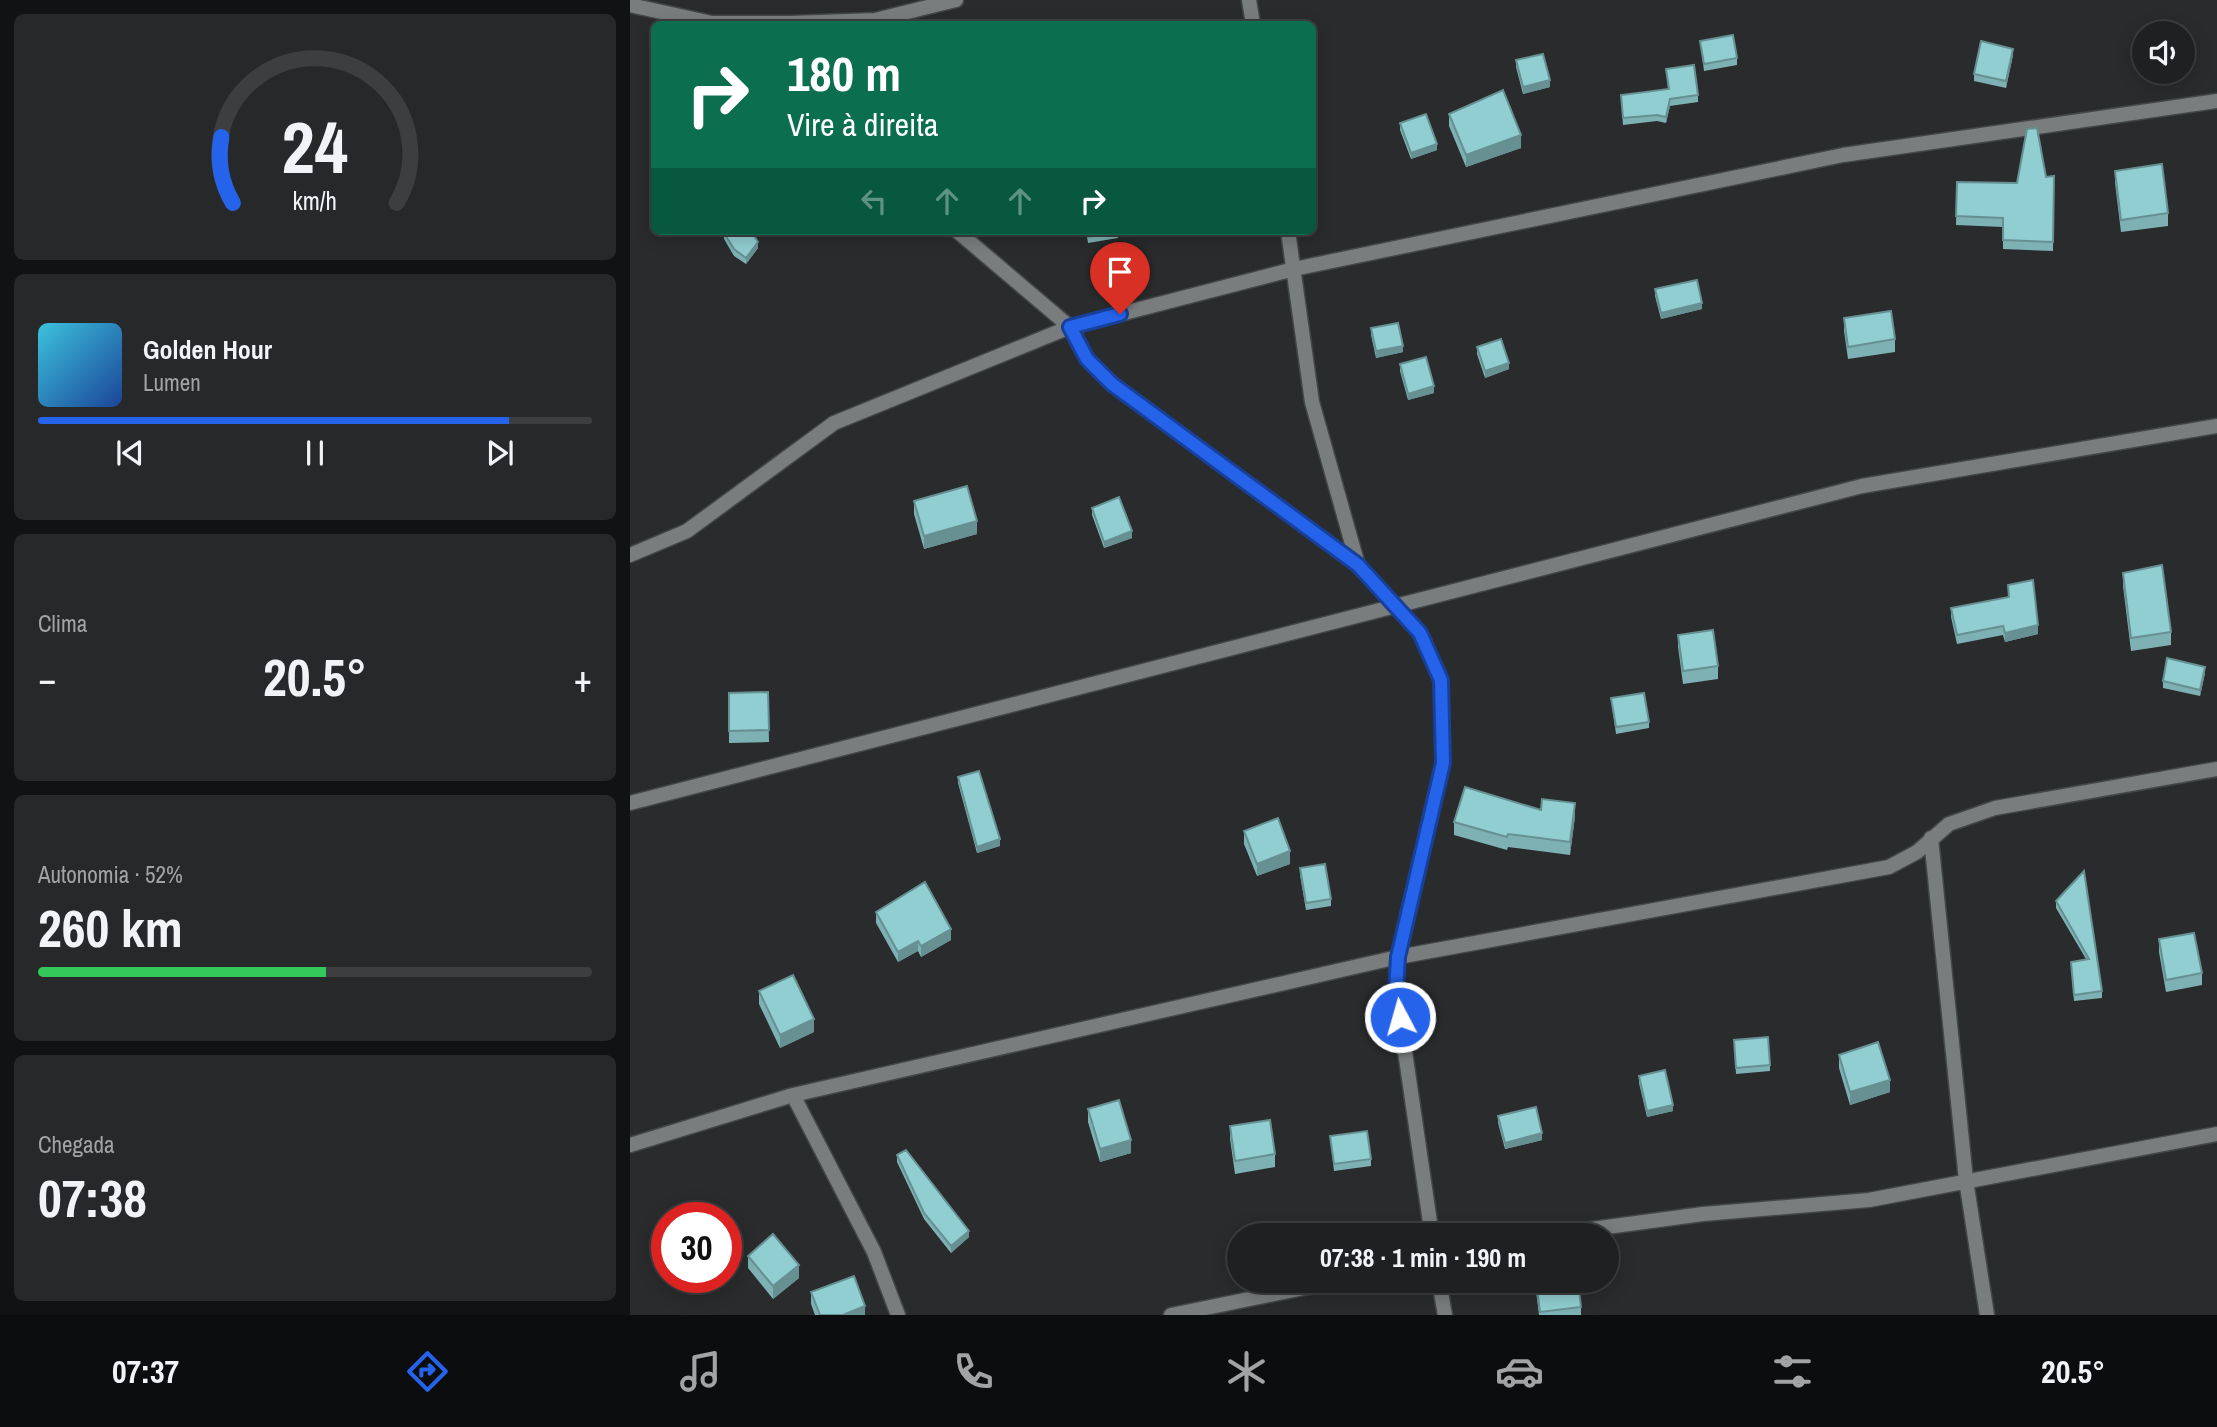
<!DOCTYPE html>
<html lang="pt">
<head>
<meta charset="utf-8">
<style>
  body { margin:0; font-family:"Archivo Narrow",sans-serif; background:#27282a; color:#f1f3f6; height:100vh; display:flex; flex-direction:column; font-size:26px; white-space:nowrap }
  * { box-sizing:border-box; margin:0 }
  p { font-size:23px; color:#a1a3a5 }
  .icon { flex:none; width:38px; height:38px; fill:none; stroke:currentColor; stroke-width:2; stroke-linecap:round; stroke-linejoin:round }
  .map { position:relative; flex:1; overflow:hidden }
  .drawer { display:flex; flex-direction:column; gap:14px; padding:14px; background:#111213; width:630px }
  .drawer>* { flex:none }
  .top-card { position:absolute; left:21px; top:21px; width:665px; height:214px; border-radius:10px; box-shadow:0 4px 18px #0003,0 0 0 2px #3c3e40; background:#0b6e4f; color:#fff; overflow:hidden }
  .buttons { position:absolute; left:1502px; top:21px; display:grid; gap:14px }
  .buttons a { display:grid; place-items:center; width:63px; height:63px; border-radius:50%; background:#1f2022; box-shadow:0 4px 18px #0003,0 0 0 2px #3c3e40; font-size:35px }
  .speed { position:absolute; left:21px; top:1202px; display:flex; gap:14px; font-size:35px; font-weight:700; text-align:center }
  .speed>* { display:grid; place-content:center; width:91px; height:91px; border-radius:50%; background:#1f2022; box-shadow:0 4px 18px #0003,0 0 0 2px #3c3e40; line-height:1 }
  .speed .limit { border:10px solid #d22; background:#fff; color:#111 }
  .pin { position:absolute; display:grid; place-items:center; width:60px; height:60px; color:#fff; margin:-72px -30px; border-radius:50% 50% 50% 0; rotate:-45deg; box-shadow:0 0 7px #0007 }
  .pin .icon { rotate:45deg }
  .me { position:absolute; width:77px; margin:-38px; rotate:354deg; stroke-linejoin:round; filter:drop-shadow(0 0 5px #0008) }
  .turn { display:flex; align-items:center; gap:24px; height:147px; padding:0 21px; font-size:32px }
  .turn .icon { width:91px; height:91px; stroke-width:2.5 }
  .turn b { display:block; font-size:49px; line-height:60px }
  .lanes { display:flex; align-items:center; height:66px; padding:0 21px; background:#0003; justify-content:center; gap:35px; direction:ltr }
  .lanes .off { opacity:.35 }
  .big { font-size:52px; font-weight:700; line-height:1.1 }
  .drawer .card { flex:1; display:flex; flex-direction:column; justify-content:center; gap:10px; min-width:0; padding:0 24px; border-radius:10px; background:#27282a }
  .drawer .dial { align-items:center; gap:0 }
  .dial svg { height:182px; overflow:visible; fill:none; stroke:#3c3e40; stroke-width:7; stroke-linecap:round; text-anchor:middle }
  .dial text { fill:#f1f3f6; stroke:none }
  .song { display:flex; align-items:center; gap:21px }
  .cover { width:84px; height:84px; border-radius:10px; background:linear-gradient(135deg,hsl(190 70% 55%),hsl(220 70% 35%)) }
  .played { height:7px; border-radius:4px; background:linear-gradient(90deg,#2563eb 85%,#3c3e40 85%) }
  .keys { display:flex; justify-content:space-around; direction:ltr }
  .heat { display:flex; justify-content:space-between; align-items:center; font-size:38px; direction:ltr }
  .charge { height:10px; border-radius:5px; background:linear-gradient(90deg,#34c759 52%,#3c3e40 0) }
  .trip { position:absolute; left:597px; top:1223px; width:392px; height:70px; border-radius:35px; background:#1f2022; box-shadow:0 4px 18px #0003,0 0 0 2px #3c3e40; font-weight:700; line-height:70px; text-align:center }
  .menu { display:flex; height:112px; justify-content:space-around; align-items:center; background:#0c0d0e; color:#a1a3a5 }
  .menu .icon { width:49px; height:49px }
  .menu .current { color:#2563eb }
  .menu b { font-size:32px; color:#f1f3f6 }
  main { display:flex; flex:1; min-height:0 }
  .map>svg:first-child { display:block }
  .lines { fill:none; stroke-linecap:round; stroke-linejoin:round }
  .street-casing { stroke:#444748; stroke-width:17 }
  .street { stroke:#797d7e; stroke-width:14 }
  .wall { fill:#7db1b4 }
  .shaded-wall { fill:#669092 }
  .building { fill:#91ced1; stroke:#669092; stroke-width:2 }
  .route-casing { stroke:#184099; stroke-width:18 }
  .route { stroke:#2563eb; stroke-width:12 }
</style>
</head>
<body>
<main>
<section class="drawer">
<div class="card dial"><svg viewBox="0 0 100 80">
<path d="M14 69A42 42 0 1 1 86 69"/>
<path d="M14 69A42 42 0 0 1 9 40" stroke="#2563eb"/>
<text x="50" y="56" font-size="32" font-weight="700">24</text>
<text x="50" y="72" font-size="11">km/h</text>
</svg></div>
<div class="card">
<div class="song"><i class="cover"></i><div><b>Golden Hour</b><p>Lumen</p></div></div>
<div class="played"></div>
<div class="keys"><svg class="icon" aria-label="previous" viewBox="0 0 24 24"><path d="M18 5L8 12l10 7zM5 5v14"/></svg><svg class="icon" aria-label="pause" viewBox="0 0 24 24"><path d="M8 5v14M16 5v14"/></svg><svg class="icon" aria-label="next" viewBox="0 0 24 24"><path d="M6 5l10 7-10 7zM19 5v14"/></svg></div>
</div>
<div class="card"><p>Clima</p>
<div class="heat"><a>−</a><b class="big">20.5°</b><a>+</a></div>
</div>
<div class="card"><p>Autonomia · 52%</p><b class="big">260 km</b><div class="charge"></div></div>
<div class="card"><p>Chegada</p><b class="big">07:38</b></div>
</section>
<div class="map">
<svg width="1587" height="1315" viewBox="0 0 1587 1315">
  <rect width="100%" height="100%" fill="#292b2d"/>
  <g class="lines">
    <!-- street casing -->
    <g class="street-casing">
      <path id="street" d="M 619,0 L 623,24
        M 0,5 L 82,23 L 161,23 L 245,20 L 326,0
        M 327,231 L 440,327 L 664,269 L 1213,155 L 1587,101
        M 658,231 L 682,402 L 728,565 L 790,633 L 811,680 L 813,763 L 768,957 L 766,990 L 802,1236
        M 0,555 L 57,531 L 204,423 L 440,327 L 457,359 L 482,384 L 728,565
        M 0,803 L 1232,486 L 1587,426
        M 1301,838 L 1336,1180 L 1357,1315
        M 163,1095 L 244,1252 L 268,1315
        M 0,1145 L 163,1095 L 768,957 L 1259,867 L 1287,852 L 1319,824 L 1365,808 L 1587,769
        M 910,1236 L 1073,1214 L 1239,1200 L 1587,1134
        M 809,1281 L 815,1315
        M 541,1315 L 708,1281"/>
    </g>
    <!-- street -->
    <use href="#street" class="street"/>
  </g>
  <!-- wall -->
  <path class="wall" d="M 1070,41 L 1107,58 L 1107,65 L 1074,71 Z
    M 1383,55 L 1376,88 L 1344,81 L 1344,74 Z
    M 886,60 L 920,87 L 893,94 L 886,67 Z
    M 1036,69 L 1068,95 L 1068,102 L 1040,106 L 1036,123 L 1027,121 L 993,125 L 991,95 L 1038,89 Z
    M 819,114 L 891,148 L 836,167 L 819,126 Z
    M 770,123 L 807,150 L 781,159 L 770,130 Z
    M 1485,171 L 1538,213 L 1538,226 L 1491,232 L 1485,183 Z
    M 1424,176 L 1423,251 L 1373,249 L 1373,227 L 1326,225 L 1327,182 L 1387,183 Z
    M 456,231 L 487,231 L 488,238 L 458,243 Z
    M 94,233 L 128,248 L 116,264 L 104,256 L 94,239 Z
    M 1025,289 L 1072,309 L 1031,319 L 1025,296 Z
    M 1214,318 L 1265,339 L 1265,352 L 1218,359 L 1214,331 Z
    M 741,328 L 773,352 L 746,358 L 741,335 Z
    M 847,347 L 879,369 L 855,378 L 847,354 Z
    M 770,364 L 804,393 L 778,400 L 770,371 Z
    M 284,501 L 347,534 L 294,549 L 284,514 Z
    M 462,508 L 502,538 L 474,548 L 462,515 Z
    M 1493,573 L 1541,632 L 1541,645 L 1501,651 L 1493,586 Z
    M 1378,585 L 1408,634 L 1375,642 L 1373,635 L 1327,644 L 1321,617 L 1321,608 L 1378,597 Z
    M 1048,635 L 1088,666 L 1088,679 L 1053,684 L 1048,647 Z
    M 1575,673 L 1570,696 L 1533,688 L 1533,681 Z
    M 138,692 L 139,742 L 99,743 L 99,693 Z
    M 981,698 L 1019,722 L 1019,728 L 986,734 Z
    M 328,777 L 370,846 L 347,853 L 328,783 Z
    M 911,810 L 945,816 L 940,855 L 878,847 L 877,850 L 824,835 L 824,822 Z
    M 614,831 L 660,864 L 627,876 L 614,844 Z
    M 670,868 L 701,899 L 701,906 L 676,910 L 670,875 Z
    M 1454,871 L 1472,991 L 1472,998 L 1444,1001 L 1441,962 L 1456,959 L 1426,908 L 1426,901 Z
    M 246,912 L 321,940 L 291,957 L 288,951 L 268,962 L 246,923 Z
    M 1529,939 L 1572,973 L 1572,985 L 1536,992 L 1529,952 Z
    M 129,991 L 184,1032 L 150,1048 L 129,1004 Z
    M 1104,1040 L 1140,1065 L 1140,1071 L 1106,1074 Z
    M 1209,1055 L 1260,1092 L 1220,1105 L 1209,1068 Z
    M 1009,1076 L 1043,1111 L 1017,1117 L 1009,1083 Z
    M 458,1109 L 501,1153 L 470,1162 L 458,1122 Z
    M 868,1116 L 912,1140 L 875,1149 L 868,1123 Z
    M 600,1126 L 645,1154 L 645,1167 L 605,1174 L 600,1139 Z
    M 700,1136 L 741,1159 L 741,1166 L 704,1171 Z
    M 267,1155 L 339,1237 L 321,1253 L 294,1219 L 267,1162 Z
    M 118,1256 L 169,1278 L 143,1299 L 118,1268 Z
    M 906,1281 L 951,1307 L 951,1315 L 909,1315 L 906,1291 Z
    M 181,1292 L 235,1315 L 185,1315 L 181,1304 Z"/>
  <!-- shaded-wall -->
  <path class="shaded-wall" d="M 1383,49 L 1383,55 L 1376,88 L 1376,81 Z
    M 920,80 L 920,87 L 893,94 L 893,87 Z
    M 1040,99 L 1040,106 L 1036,123 L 1036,117 Z
    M 891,135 L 891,148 L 836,167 L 836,155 Z
    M 807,144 L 807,150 L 781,159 L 781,153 Z
    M 128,242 L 128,248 L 116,264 L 116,258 Z
    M 1072,303 L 1072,309 L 1031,319 L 1031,313 Z
    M 773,346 L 773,352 L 746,358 L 746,351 Z
    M 879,363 L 879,369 L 855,378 L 855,371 Z
    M 804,386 L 804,393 L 778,400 L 778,394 Z
    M 347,521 L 347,534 L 294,549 L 294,536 Z
    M 502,531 L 502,538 L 474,548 L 474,542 Z
    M 1408,625 L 1408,634 L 1375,642 L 1375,633 Z
    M 1575,667 L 1575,673 L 1570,696 L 1570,690 Z
    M 945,803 L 945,816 L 940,855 L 940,842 Z
    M 370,839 L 370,846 L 347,853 L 347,847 Z
    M 660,851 L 660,864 L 627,876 L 627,864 Z
    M 321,929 L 321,940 L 291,957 L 291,946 Z
    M 288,941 L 288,951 L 268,962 L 268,952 Z
    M 184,1019 L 184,1032 L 150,1048 L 150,1035 Z
    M 1260,1080 L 1260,1092 L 1220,1105 L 1220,1092 Z
    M 1043,1105 L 1043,1111 L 1017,1117 L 1017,1111 Z
    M 912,1133 L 912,1140 L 875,1149 L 875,1143 Z
    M 501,1140 L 501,1153 L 470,1162 L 470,1149 Z
    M 339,1231 L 339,1237 L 321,1253 L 321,1246 Z
    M 169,1265 L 169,1278 L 143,1299 L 143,1286 Z
    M 235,1306 L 235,1315 L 213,1315 Z"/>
  <!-- building -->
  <path class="building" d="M 1103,35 L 1107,58 L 1074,64 L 1070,41 Z
    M 1351,41 L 1383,49 L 1376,81 L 1344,74 Z
    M 913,54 L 920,80 L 893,87 L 886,60 Z
    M 1064,65 L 1068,95 L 1040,99 L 1036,117 L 1027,115 L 993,118 L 991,95 L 1039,89 L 1036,69 Z
    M 873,90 L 891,135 L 836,155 L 819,114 Z
    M 796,114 L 807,144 L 781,153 L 770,123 Z
    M 1407,128 L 1416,177 L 1424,176 L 1423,242 L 1373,240 L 1373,218 L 1326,216 L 1327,182 L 1387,183 L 1397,129 Z
    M 1532,164 L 1538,213 L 1491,220 L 1485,171 Z
    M 102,231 L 121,231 L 128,242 L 116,258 L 104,249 L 94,233 Z
    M 457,231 L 487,231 L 488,232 L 458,237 Z
    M 1067,280 L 1072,303 L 1031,313 L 1025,289 Z
    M 1261,311 L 1265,339 L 1218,347 L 1214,318 Z
    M 768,323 L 773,346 L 746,351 L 741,328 Z
    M 871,339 L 879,363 L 855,371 L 847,347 Z
    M 796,357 L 804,386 L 778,394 L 770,364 Z
    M 337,486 L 347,521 L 294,536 L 284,501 Z
    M 489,497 L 502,531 L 474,542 L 462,508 Z
    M 1532,565 L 1541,632 L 1501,638 L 1493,573 Z
    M 1403,580 L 1408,625 L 1375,633 L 1373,626 L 1327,635 L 1321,608 L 1379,597 L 1378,585 Z
    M 1083,630 L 1088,666 L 1053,671 L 1048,635 Z
    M 1537,658 L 1575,667 L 1570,690 L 1533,681 Z
    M 138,692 L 139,730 L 99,731 L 99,693 Z
    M 1014,693 L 1019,722 L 986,727 L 981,698 Z
    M 349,771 L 370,839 L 347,847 L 328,777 Z
    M 835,787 L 911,810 L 912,799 L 945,803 L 940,842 L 878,834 L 877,837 L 824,822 Z
    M 648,818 L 660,851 L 627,864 L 614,831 Z
    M 695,864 L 701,899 L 676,903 L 670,868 Z
    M 1454,871 L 1472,991 L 1444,995 L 1441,962 L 1459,959 L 1426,901 Z
    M 295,882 L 321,929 L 291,946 L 288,941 L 268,952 L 246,912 Z
    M 1564,933 L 1572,973 L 1536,980 L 1529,939 Z
    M 163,975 L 184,1019 L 150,1035 L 129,991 Z
    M 1138,1037 L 1140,1065 L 1106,1068 L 1104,1040 Z
    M 1248,1042 L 1260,1080 L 1220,1092 L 1209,1055 Z
    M 1035,1070 L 1043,1105 L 1017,1111 L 1009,1076 Z
    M 489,1100 L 501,1140 L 470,1149 L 458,1109 Z
    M 906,1107 L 912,1133 L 875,1143 L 868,1116 Z
    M 640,1120 L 645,1154 L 605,1161 L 600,1126 Z
    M 737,1131 L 741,1159 L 704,1164 L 700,1136 Z
    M 276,1150 L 339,1231 L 321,1246 L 294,1213 L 267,1155 Z
    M 143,1234 L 169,1265 L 143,1286 L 118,1256 Z
    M 224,1276 L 235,1306 L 213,1315 L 190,1315 L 181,1292 Z
    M 906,1281 L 948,1281 L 951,1307 L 910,1312 Z"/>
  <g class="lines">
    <!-- route casing -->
    <g class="route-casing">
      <path id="route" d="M 490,314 L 440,327 L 457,359 L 482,384 L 728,565 L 790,633 L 811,680 L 813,763 L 768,957 L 766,990 L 770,1017"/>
    </g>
    <!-- route -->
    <use href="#route" class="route"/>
  </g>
</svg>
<div class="buttons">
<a><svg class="icon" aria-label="sound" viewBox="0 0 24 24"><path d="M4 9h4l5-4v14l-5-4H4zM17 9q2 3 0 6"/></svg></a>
</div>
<div class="speed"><div class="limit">30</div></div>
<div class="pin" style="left:490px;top:314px;background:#d93025"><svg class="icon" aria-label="arrive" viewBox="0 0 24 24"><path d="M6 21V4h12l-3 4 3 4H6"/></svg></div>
<svg class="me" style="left:770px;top:1017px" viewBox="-20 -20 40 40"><circle r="17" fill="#2563eb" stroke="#fff" stroke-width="3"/><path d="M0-11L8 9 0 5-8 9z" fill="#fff"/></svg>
<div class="trip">07:38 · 1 min · 190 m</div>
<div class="top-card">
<div class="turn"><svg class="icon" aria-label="right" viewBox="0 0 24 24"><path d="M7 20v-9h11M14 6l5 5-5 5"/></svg><div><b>180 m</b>Vire à direita</div></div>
<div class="lanes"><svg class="icon off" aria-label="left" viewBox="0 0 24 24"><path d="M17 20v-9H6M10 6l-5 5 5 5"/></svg><svg class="icon off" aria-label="ahead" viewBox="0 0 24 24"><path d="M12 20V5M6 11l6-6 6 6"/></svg><svg class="icon off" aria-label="ahead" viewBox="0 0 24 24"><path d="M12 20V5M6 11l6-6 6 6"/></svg><svg class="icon" aria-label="right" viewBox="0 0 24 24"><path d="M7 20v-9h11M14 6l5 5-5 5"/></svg></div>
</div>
</div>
</main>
<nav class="menu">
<b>07:37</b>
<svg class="icon current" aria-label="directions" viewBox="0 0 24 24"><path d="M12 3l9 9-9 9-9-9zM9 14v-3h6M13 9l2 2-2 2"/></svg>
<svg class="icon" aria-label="music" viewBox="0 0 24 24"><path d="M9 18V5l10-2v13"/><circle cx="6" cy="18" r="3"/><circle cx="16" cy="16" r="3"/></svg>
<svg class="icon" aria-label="phone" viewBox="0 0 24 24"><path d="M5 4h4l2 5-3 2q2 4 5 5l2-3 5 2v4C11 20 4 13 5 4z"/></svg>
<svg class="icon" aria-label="climate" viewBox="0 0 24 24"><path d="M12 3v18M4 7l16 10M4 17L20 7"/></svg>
<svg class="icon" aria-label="car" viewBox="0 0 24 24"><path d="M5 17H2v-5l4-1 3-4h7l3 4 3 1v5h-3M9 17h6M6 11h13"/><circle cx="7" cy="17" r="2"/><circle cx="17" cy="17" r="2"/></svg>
<svg class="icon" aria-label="filters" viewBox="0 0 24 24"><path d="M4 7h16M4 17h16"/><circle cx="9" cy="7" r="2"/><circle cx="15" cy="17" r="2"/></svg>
<b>20.5°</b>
</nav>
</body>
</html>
